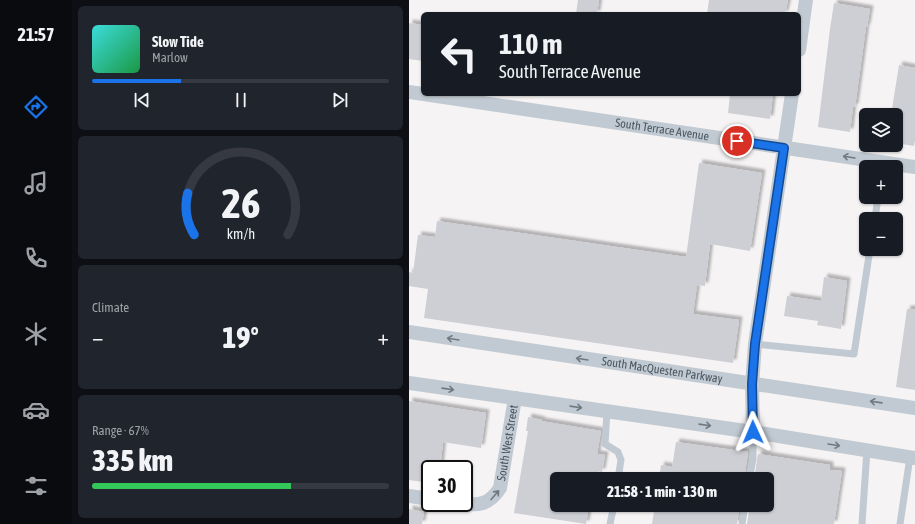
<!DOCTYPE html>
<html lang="en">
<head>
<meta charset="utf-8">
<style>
  body { margin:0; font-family:"Asap Condensed",sans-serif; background:#20242c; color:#f1f3f6; height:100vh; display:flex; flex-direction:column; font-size:15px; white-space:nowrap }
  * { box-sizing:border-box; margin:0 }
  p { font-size:13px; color:#9ea1a6 }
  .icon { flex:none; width:22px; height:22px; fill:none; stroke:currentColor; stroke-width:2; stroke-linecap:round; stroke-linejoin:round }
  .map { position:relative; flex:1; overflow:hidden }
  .panel { display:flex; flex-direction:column; gap:6px; padding:6px; background:#0d0f14; width:337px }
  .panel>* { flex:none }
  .hud { position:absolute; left:12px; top:12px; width:380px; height:84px; border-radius:6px; box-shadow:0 1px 3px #0004; background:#171b24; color:#f1f3f6; overflow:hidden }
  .buttons { position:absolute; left:450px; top:108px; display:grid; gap:8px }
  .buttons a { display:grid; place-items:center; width:44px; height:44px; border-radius:6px; background:#171b24; box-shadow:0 1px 3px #0004; font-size:20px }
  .speed { position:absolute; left:12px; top:460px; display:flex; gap:8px; font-size:20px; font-weight:700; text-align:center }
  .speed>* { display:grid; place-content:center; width:52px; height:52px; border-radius:50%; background:#171b24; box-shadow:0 1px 3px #0004; line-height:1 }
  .speed .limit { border:2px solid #111; border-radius:6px; background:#fff; color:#111 }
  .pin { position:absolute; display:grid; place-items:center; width:34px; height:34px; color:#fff; margin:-17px; border:2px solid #fff; border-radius:50%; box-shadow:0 1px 4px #0007 }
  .me { position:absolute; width:44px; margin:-22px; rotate:359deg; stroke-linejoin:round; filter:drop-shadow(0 0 3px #0008) }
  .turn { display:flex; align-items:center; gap:14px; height:84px; padding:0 12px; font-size:18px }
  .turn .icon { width:52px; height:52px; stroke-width:2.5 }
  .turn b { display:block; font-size:28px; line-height:34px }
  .big { font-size:30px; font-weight:800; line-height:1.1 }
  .panel .widget { flex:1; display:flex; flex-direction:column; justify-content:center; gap:6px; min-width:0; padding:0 14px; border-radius:6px; background:#20242c }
  .panel .dial { align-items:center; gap:0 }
  .dial svg { height:104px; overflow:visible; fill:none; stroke:#363941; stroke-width:7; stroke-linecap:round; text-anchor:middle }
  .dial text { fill:#f1f3f6; stroke:none }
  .song { display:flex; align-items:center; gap:12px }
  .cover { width:48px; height:48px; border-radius:6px; background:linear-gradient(135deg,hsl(180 70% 55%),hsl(140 70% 35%)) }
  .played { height:4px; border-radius:2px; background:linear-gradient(90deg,#1a73e8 30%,#363941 30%) }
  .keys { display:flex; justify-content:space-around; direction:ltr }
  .heat { display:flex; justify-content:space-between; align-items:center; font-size:22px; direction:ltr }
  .charge { height:6px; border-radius:3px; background:linear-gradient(90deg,#34c759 67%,#363941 0) }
  .trip { position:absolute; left:141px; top:472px; width:224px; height:40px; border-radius:6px; background:#171b24; box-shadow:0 1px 3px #0004; font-weight:800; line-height:40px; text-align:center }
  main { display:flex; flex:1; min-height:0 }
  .tabs { display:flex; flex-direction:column; width:72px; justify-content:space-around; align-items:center; background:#090b0e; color:#9ea1a6 }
  .tabs .icon { width:28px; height:28px }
  .tabs .on { color:#1a73e8 }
  .tabs b { font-size:18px; color:#f1f3f6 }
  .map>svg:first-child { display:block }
  .building { fill:#cdcfd5; filter:url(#shadow) }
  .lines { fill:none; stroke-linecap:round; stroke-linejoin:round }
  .service { stroke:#c1cad2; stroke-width:7 }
  .minor { stroke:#c1cad2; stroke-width:14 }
  .oneway { stroke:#6e7983 }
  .route-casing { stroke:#114b97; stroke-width:10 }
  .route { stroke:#1a73e8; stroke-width:7 }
  .labels { text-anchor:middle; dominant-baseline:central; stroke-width:4; stroke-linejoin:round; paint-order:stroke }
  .street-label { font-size:12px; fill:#4a5661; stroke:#fff }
</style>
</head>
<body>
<main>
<nav class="tabs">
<b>21:57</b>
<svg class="icon on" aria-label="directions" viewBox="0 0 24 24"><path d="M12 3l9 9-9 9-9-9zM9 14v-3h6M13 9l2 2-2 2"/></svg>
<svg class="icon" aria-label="music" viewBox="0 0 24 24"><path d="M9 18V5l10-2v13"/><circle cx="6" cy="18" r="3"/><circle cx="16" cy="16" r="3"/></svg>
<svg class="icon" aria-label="phone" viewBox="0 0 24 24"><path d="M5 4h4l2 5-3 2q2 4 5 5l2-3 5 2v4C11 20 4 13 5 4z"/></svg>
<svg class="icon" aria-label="climate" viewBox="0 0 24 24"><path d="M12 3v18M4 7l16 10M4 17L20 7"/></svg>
<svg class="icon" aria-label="car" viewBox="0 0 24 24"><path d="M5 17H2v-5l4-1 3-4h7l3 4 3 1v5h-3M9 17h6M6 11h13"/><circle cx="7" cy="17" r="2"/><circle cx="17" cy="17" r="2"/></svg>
<svg class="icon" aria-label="filters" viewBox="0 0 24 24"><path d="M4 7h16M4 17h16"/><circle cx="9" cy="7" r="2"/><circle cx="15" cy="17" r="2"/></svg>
</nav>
<section class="panel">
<div class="widget">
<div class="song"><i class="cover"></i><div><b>Slow Tide</b><p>Marlow</p></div></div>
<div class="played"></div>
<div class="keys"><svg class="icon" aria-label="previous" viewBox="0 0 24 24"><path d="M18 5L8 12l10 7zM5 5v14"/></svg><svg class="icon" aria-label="pause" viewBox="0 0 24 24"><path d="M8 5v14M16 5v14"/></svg><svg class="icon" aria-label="next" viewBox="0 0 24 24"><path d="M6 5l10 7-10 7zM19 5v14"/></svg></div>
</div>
<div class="widget dial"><svg viewBox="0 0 100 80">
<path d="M14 69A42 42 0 1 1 86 69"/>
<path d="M14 69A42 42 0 0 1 9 37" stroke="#1a73e8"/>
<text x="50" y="56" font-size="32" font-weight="700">26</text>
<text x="50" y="72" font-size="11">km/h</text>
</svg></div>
<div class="widget"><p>Climate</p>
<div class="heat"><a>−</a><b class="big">19°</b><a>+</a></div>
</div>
<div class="widget"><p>Range · 67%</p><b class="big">335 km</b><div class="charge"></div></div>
</section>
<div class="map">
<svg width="506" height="524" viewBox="0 0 506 524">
  <defs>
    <filter id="shadow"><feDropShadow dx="3.5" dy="-3.5" stdDeviation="1" flood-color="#0004"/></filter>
  </defs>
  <rect width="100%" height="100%" fill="#f5f3f3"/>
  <!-- building -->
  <path class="building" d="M 169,0 L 190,0 L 188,14 L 167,14 Z
    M 300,0 L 379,0 L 376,14 L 298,14 Z
    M 425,3 L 461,9 L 458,27 L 457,27 L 446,107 L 444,107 L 441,132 L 409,127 L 421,29 Z
    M 0,23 L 14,25 L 14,61 L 0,59 Z
    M 490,65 L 506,68 L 506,139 L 505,146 L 487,143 L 487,115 L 482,115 Z
    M 321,94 L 364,94 L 361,119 L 319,113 Z
    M 290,163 L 353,173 L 341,251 L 301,244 L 296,286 L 288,285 L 284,314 L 330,320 L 324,363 L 15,318 L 19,289 L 0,286 L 0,272 L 4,273 L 9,235 L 26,237 L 28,221 L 277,257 Z
    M 415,277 L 438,281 L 432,329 L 408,325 L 409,321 L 375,316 L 378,296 L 412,301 Z
    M 498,309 L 506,309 L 506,390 L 487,387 Z
    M 0,401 L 77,413 L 72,448 L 34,442 L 31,469 L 21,469 L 21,483 L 0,480 Z
    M 119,417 L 133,420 L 132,421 L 192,431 L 188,454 L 196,455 L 193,472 L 186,471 L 185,479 L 148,479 L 148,505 L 180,505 L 177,524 L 105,513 L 119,431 L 117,431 Z
    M 267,442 L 339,452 L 335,479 L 250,479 L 252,465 L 263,467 Z
    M 349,454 L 421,465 L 421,470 L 433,471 L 425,524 L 338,524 L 341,505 L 358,505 L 358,479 L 345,479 Z
    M 246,505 L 331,505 L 328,524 L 243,524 Z
    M 0,509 L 15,512 L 13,524 L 0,524 Z"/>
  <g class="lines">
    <!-- service -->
    <path class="service" d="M 466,219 L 469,197
      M 346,344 L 445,354 L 461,249
      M 198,411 L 196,444 L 209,452 L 212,460 L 209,479
      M 340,479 L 344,459 L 344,432
      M 201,524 L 205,505
      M 333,524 L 336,505
      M 453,524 L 458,450
      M 491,524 L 501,457"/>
    <!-- minor -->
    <g class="minor">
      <path d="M 390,50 L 397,0"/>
      <path id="s1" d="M 0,92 L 506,167"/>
      <path id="s2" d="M 0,332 L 506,408"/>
      <path d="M 0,383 L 344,432 L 506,458"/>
      <path d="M 344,432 L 343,385 L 346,344 L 383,94"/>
      <path d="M 0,496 L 21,499"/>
      <path id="s3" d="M 50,503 C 70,506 80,505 91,488 L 106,398"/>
    </g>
  </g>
  <!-- one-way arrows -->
  <defs><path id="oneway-shaft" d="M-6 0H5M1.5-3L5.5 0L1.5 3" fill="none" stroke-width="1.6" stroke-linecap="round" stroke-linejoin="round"/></defs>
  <g class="oneway">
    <use href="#oneway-shaft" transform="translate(440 157) rotate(-171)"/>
    <use href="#oneway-shaft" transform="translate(44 339) rotate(-171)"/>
    <use href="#oneway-shaft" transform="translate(173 359) rotate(-171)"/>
    <use href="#oneway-shaft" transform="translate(39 389) rotate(8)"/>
    <use href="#oneway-shaft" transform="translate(467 402) rotate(-172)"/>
    <use href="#oneway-shaft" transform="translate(167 407) rotate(8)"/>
    <use href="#oneway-shaft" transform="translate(296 425) rotate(8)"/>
    <use href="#oneway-shaft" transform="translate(425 445) rotate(9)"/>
    <use href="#oneway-shaft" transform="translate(86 495) rotate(-49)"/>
  </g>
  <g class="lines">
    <!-- route casing -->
    <g class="route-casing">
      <path id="route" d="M 328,141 L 375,148 L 346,344 L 343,384 L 344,432"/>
    </g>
    <!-- route -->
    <use href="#route" class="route"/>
  </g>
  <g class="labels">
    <!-- street labels -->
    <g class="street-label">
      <text stroke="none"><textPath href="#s1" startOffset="256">South Terrace Avenue</textPath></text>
      <text stroke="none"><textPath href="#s2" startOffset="256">South MacQuesten Parkway</textPath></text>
      <text stroke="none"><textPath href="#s3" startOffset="93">South West Street</textPath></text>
    </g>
  </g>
</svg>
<div class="buttons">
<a><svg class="icon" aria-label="layers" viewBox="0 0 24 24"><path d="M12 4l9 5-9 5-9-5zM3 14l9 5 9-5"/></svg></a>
<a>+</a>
<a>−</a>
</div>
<div class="speed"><div class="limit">30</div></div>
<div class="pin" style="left:328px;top:141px;background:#d93025"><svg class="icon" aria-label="arrive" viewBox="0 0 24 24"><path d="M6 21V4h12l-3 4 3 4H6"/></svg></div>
<svg class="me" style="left:344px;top:432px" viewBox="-20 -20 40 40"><path d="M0-17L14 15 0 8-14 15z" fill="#1a73e8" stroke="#fff" stroke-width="4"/></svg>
<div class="trip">21:58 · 1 min · 130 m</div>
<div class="hud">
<div class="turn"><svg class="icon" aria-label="left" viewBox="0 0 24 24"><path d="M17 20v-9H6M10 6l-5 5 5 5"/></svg><div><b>110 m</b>South Terrace Avenue</div></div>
</div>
</div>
</main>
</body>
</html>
